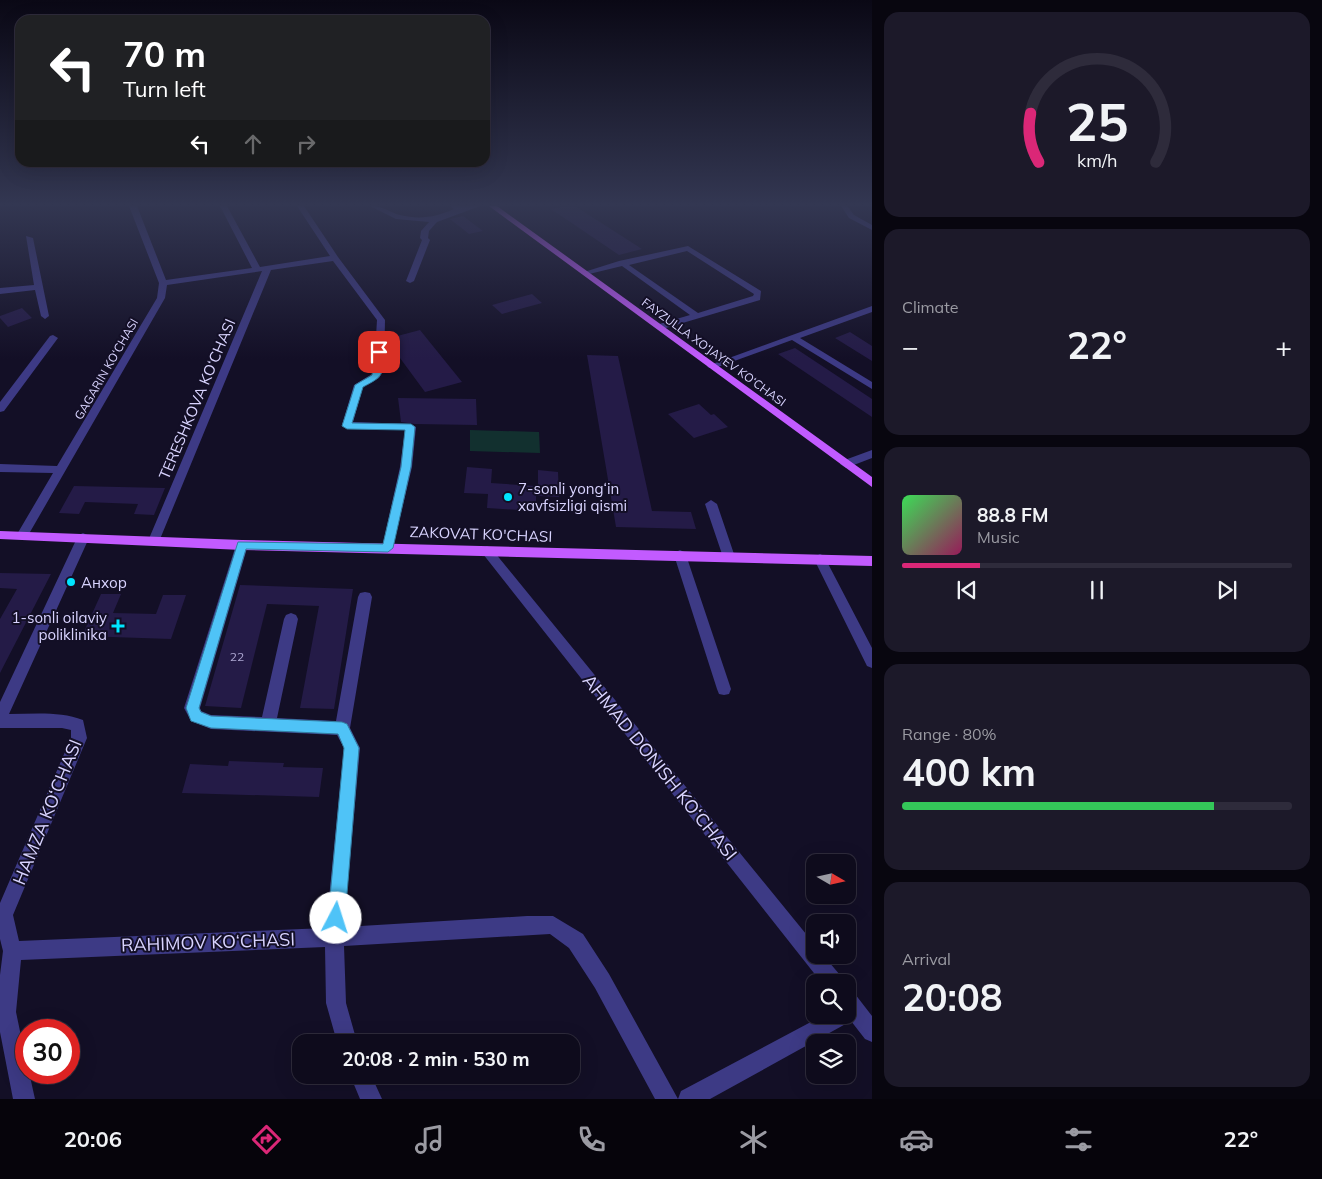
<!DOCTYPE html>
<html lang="en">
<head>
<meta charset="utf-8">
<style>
  body { margin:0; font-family:Mulish,sans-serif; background:#1c1929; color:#f1f3f6; height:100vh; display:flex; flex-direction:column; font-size:19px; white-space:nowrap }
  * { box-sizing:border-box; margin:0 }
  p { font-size:16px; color:#9b9ba3 }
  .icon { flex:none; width:28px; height:28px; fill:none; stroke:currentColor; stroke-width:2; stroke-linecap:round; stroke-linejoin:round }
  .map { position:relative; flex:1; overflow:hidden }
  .details { display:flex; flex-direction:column; gap:12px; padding:12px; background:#08060f; width:450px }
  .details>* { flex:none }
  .banner { position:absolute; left:15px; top:15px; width:475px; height:152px; border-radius:15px; box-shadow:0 5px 20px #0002,0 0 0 1px #2e2b3b; background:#202124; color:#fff; overflow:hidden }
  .needle { width:32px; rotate:99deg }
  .buttons { position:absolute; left:806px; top:854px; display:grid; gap:10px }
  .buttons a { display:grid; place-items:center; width:50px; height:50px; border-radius:10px; background:#0e0b1c; box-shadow:0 5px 20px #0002,0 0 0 1px #2e2b3b; font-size:25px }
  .speed { position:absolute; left:15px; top:1019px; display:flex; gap:10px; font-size:25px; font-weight:700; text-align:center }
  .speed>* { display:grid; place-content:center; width:65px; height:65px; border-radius:50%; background:#0e0b1c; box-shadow:0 5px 20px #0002,0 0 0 1px #2e2b3b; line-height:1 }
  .speed .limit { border:8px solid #d22; background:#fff; color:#111 }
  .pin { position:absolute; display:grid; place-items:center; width:42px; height:42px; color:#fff; margin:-21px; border-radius:10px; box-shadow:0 2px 8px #0006 }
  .me { position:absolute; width:55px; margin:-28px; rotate:5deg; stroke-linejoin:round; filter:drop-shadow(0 0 4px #0008) }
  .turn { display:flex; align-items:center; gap:18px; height:105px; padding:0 25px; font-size:22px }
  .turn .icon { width:65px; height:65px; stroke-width:2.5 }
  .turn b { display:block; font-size:35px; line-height:42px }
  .lanes { display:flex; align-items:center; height:48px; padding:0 25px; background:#0003; justify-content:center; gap:25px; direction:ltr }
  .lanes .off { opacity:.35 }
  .big { font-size:38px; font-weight:700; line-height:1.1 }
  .details .widget { flex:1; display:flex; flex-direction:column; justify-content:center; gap:8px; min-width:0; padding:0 18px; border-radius:15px; background:#1c1929 }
  .details .dial { align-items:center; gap:0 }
  .dial svg { height:130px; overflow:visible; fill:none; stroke:#2e2b3b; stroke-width:7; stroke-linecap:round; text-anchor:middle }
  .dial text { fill:#f1f3f6; stroke:none }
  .song { display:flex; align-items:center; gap:15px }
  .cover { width:60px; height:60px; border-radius:8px; background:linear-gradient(135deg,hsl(130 70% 55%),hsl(330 70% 35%)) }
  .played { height:5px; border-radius:2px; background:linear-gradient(90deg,#db2777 20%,#2e2b3b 20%) }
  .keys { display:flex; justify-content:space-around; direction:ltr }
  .heat { display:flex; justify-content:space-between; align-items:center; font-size:28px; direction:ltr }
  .charge { height:8px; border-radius:4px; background:linear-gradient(90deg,#34c759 80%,#2e2b3b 0) }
  .trip { position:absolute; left:292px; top:1034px; width:288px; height:50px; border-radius:15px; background:#0e0b1c; box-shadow:0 5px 20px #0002,0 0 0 1px #2e2b3b; font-weight:700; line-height:50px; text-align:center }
  .tabs { display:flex; height:80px; justify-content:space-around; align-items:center; background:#06040b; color:#9b9ba3 }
  .tabs .icon { width:35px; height:35px }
  .tabs .active { color:#db2777 }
  .tabs b { font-size:22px; color:#f1f3f6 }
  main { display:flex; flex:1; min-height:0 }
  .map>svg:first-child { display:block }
  .green { fill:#12302f }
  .building { fill:#241b47 }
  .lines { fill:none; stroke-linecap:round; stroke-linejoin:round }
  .minor { fill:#3d3a85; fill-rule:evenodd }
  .major { fill:#c25bff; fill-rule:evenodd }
  .route { fill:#4fc3f7; stroke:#337fa1 }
  .poi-dot { fill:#00e5ff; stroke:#130f26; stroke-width:2 }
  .labels { text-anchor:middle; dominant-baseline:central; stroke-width:4; stroke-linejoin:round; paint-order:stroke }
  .far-street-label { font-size:12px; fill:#d9d4ff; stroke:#130f26 }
  .number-label { font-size:12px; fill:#aca6d1 }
  .street-label { font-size:15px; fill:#d9d4ff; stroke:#130f26 }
  .poi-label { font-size:15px; fill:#d9d4ff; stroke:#130f26; text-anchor:start }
  .near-street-label { font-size:18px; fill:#d9d4ff; stroke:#130f26 }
</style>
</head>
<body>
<main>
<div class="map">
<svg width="872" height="1099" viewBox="0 0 872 1099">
  <rect width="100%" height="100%" fill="#130f26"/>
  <!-- green -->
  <path class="green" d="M 470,430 L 539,432 L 540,453 L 470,451 Z"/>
  <!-- building -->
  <path class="building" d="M 568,206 L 575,206 L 642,249 L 619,255 L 551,209 Z
    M 463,216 L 483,231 L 469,234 L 450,219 Z
    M 532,294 L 542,303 L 502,314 L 492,305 Z
    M 22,308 L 32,318 L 8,327 L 0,318 L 0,316 Z
    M 420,330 L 462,382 L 425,392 L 386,339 Z
    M 850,332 L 872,346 L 872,361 L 835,338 Z
    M 795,348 L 872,399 L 872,417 L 778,354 Z
    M 587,355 L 618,356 L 652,511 L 691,512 L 696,529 L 616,527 Z
    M 398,398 L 476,399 L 477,425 L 415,424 L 401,422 Z
    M 699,404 L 711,415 L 714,414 L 728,427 L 694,438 L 668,414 Z
    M 467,467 L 492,469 L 491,483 L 536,486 L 536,511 L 487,508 L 488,494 L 464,493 Z
    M 538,470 L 558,472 L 559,497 L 538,496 Z
    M 74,486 L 165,488 L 154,515 L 134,514 L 138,504 L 85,502 L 79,514 L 59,513 Z
    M 0,573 L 51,574 L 0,673 L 0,619 L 17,589 L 0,588 Z
    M 240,585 L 353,589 L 334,709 L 300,708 L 319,606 L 267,604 L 241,708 L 205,706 Z
    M 101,594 L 121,594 L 113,613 L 156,614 L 163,595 L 186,595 L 171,639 L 82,636 Z
    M 229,761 L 284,763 L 283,767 L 323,768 L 319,797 L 182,793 L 190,764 L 228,766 Z"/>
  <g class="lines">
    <!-- minor -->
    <path class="minor" d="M 129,206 L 137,206 L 166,280 L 252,268 L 220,206 L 227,206 L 260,267 L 330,256 L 297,206 L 304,206 L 338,257 L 385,320 L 384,369 L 379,378 L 363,387 L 353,422 L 411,424 L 416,427 L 412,467 L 392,551 L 384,551 L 382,548 L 400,467 L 405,430 L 347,428 L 342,425 L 354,385 L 372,374 L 374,369 L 377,320 L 333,261 L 271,270 L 158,544 L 150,544 L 148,541 L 262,271 L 167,285 L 165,298 L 26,539 L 18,539 L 16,536 L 53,473 L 0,472 L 0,464 L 57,466 L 157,298 L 159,283 Z
      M 370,206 C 382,205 389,212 400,215 C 420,220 436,217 454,209 L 452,208 L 451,206 L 480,206 L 437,222 L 429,231 L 428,238 L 430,240 L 414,281 L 410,283 L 406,281 L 422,240 L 420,238 L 421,231 L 429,222 L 396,219 Z
      M 841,206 L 847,206 L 854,215 L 872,225 L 872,230 L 849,218 Z
      M 26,236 L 33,238 L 49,316 L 45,319 L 41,316 L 35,290 L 0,294 L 0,288 L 34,285 Z
      M 688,246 L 761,291 L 760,300 L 659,330 L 655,327 L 656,325 L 690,315 L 622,266 L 585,275 L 581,273 L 619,261 ZM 687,251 L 754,294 L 753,296 L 698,313 L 629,265 Z
      M 872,306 L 872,312 L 800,338 L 872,382 L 872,389 L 792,340 L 715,368 L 709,368 L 707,366 Z
      M 53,335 L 58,338 L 4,411 L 0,412 L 0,402 L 50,336 Z
      M 872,450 L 872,458 L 846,468 L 840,464 L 842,461 Z
      M 711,500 L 717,504 L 735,557 L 733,560 L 725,560 L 723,557 L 705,504 Z
      M 83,533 L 87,535 L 89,538 L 9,714 C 34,714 60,711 83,720 L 87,738 L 13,915 L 19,941 L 326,928 L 344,748 L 337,735 L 211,729 L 191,721 L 184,708 L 236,545 L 238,542 L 246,542 L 248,545 L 200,708 L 201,711 L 211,715 L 262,717 L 284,619 L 286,615 L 291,613 L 296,615 L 298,619 L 277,718 L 336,721 L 358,597 L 360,593 L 365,592 L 370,593 L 372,597 L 350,728 L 360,748 L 344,927 L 527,916 L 553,916 L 583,934 L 609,974 L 678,1099 L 655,1099 L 595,988 L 569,948 L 550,934 L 344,946 L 346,1003 L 357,1042 L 337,1042 L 326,1003 L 325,947 L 21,960 L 16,1012 L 26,1060 L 26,1072 L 29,1072 L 35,1099 L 13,1099 L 0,1032 L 0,975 L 3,951 L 0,939 L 0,903 L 71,738 L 71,730 L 62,728 L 0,728 L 0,702 L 77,538 L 79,535 Z
      M 487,546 L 491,548 L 815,945 L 815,955 L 823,955 L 840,975 L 842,982 L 821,982 L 483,554 L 481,551 L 483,548 Z
      M 680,550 L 684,552 L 686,555 L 731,689 L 729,694 L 724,695 L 719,694 L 717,689 L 674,555 L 676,552 Z
      M 820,554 L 824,556 L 872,648 L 872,668 L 867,666 L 814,559 L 816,556 Z
      M 848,991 L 855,994 L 872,1016 L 872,1042 L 865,1039 L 851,1021 L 710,1099 L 678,1099 L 681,1091 L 824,1015 L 848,1015 Z
      M 350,1075 L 371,1075 L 382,1099 L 360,1099 Z"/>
    <!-- major -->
    <path class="major" d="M 489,206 L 497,206 L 872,477 L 872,487 Z
      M 0,531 L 242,540 L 872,556 L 872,566 L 242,550 L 0,539 Z"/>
  </g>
  <!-- sky -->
  <linearGradient id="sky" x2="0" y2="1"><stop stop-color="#0a0815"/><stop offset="0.57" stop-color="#333752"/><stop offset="1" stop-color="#333752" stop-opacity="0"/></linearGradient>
  <rect width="872" height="359" fill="url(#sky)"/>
  <!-- route -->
  <path class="route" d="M 379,350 L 384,352 C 383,375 384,376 363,387 L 352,423 L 411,424 L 415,427 L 411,467 L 393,548 L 388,552 L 246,549 L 199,708 L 201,712 L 211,716 L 342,722 L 347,724 L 359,748 L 345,918 L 342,924 L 336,926 L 330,924 L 328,918 L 344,748 L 338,734 L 211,728 L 191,721 L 186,708 L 238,542 L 383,544 L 401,467 L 405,430 L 347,429 L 342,426 L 355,385 L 372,375 L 375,352 Z"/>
  <!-- markers -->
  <g class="poi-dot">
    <circle cx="508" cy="497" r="5"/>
    <circle cx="71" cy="582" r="5"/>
    <path d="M115.5 618.5h5v5h5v5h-5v5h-5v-5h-5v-5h5z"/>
  </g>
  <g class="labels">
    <!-- far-street labels -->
    <g class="far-street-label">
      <text transform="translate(714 352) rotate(36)">FAYZULLA XO‘JAYEV KO‘CHASI</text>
      <text transform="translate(106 369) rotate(-60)">GAGARIN KO‘CHASI</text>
    </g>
    <!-- number labels -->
    <g class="number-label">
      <text x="237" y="656">22</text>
    </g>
    <!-- street labels -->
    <g class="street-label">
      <text transform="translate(197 399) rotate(-67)">TERESHKOVA KO‘CHASI</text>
      <text transform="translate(481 534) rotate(2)">ZAKOVAT KO'CHASI</text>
    </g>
    <!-- poi labels -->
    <g class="poi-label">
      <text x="518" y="488">7-sonli yong‘in<tspan x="518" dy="17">xavfsizligi qismi</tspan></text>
      <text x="81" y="582">Анхор</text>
      <text x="107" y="617" text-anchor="end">1-sonli oilaviy<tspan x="107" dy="17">poliklinika</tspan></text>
    </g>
    <!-- near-street labels -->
    <g class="near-street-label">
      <text transform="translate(660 767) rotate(51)">AHMAD DONISH KO‘CHASI</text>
      <text transform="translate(47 812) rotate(-68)">HAMZA KO‘CHASI</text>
      <text transform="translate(208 942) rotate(-2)">RAHIMOV KO‘CHASI</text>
    </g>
  </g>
</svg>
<div class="buttons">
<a><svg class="needle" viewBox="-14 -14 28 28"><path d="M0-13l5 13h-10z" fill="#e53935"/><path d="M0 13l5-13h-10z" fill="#9b9ba3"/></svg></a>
<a><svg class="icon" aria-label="sound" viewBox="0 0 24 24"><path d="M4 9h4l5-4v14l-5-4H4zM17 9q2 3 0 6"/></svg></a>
<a><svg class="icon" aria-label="search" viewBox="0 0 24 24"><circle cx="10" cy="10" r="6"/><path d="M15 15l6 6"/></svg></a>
<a><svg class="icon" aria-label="layers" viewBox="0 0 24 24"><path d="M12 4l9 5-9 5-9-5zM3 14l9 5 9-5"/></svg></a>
</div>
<div class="speed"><div class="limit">30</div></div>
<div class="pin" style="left:379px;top:352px;background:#d93025"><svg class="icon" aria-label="arrive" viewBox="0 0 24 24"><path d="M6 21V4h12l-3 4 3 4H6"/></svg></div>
<svg class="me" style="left:336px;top:918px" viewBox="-20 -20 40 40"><circle r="19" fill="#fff"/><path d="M0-13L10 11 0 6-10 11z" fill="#4fc3f7"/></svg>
<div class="trip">20:08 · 2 min · 530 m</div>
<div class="banner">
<div class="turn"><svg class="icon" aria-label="left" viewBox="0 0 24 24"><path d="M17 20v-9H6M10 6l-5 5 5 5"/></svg><div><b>70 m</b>Turn left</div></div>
<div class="lanes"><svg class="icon" aria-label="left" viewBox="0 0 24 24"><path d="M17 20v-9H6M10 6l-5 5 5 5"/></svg><svg class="icon off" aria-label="ahead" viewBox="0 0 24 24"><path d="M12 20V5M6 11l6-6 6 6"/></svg><svg class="icon off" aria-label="right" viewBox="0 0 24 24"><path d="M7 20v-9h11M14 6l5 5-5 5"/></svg></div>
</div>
</div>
<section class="details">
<div class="widget dial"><svg viewBox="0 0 100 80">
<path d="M14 69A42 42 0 1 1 86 69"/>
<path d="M14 69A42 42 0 0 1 9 39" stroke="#db2777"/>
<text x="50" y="56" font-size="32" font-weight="700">25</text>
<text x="50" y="72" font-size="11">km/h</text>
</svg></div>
<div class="widget"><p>Climate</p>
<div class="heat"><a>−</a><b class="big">22°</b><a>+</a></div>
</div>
<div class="widget">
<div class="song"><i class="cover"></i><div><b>88.8 FM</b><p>Music</p></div></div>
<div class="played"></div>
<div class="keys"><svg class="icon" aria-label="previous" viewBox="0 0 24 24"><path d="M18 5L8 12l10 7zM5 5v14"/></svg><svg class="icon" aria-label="pause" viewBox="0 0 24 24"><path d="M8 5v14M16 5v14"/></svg><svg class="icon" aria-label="next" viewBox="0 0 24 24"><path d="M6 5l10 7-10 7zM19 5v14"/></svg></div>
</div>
<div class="widget"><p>Range · 80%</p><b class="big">400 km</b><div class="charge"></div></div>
<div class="widget"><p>Arrival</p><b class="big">20:08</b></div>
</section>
</main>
<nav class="tabs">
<b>20:06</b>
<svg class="icon active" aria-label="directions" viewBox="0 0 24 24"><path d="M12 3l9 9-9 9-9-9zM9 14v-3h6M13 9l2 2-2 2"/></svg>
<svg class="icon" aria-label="music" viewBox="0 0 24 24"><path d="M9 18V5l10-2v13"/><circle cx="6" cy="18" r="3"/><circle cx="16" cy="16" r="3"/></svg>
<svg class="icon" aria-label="phone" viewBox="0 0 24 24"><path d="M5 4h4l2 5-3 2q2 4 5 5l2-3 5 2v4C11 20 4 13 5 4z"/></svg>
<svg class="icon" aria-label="climate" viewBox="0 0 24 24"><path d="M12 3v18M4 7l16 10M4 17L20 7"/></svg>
<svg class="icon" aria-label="car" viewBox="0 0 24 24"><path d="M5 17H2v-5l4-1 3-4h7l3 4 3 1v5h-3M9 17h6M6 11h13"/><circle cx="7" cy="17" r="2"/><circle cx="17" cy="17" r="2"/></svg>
<svg class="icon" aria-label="filters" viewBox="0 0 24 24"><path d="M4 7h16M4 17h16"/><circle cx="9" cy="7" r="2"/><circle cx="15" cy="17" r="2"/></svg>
<b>22°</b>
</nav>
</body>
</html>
